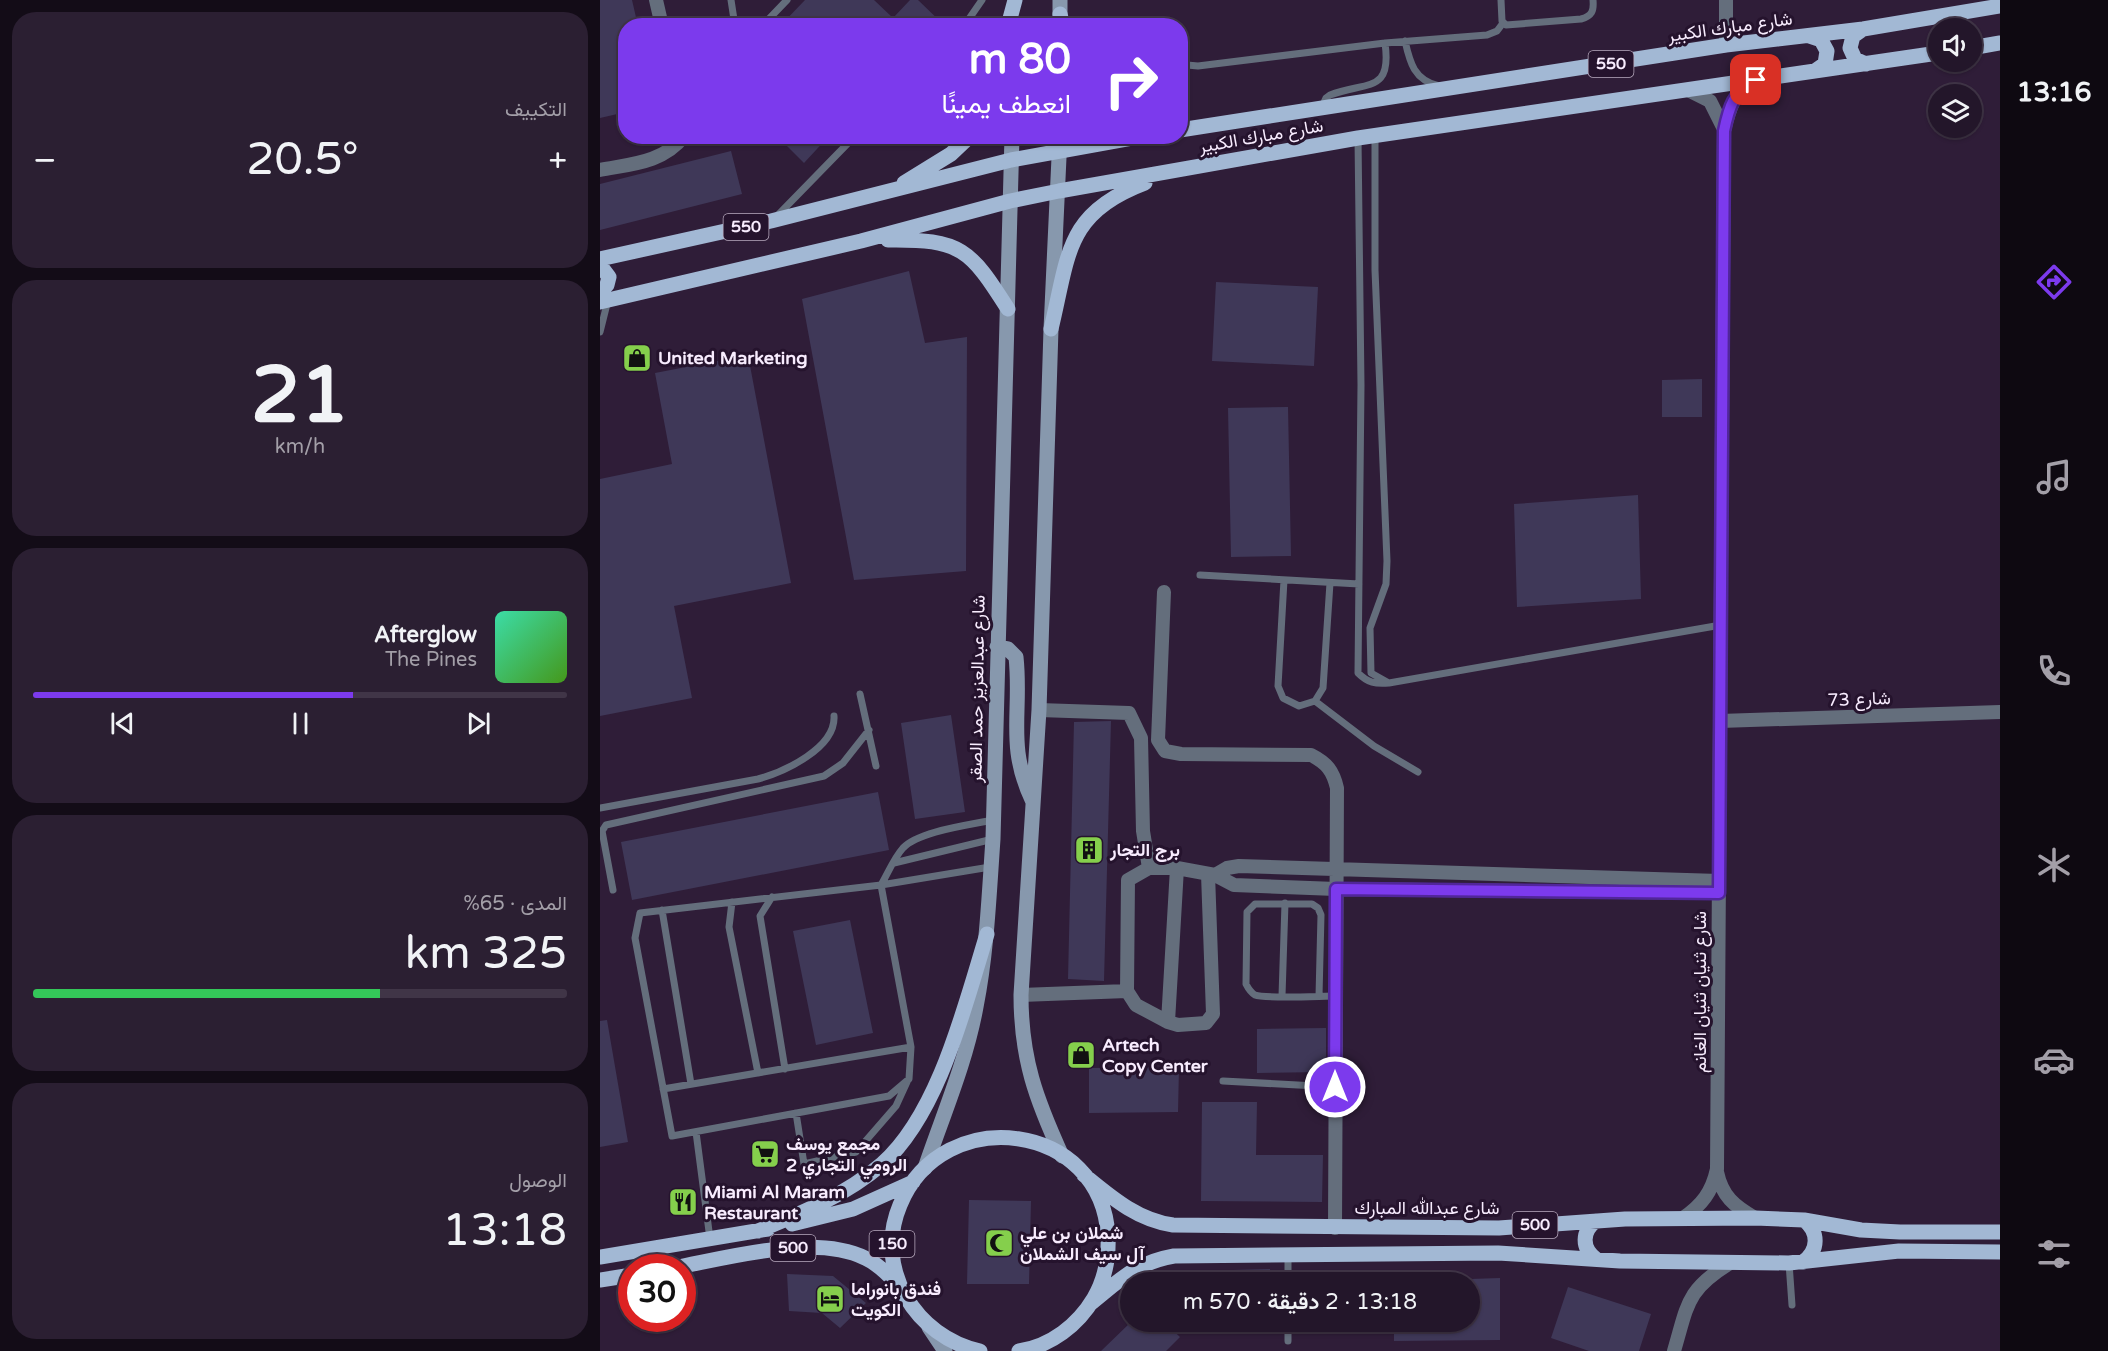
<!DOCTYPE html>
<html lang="ar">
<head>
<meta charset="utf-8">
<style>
  body { margin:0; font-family:"Varela Round",Vazirmatn,sans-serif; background:#2b1f32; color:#f1f3f6; direction:rtl; height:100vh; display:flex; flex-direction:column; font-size:22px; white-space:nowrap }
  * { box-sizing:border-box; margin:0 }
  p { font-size:20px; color:#a39fa8 }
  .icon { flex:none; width:33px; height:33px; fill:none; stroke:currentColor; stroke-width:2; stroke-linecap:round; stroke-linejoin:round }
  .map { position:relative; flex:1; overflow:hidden; direction:ltr }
  .sheet { display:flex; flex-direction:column; gap:12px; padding:12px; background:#130c17; width:600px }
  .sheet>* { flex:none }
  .top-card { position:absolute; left:18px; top:18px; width:570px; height:126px; border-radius:24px; box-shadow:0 2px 4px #0004,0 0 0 2px #403547; direction:rtl; background:#7c3aed; color:#fff; overflow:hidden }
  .tools { position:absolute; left:1328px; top:18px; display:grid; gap:12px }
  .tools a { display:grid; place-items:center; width:54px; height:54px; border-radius:50%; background:#23162a; box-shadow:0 2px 4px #0004,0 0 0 2px #403547; font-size:30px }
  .speed { position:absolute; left:18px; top:1254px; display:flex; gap:12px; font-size:30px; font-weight:700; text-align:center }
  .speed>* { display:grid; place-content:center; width:78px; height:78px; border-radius:50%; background:#23162a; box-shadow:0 2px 4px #0004,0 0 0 2px #403547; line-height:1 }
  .speed .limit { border:9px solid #d22; background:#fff; color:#111 }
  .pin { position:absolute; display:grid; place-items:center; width:51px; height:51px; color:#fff; margin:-26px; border-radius:12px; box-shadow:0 3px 9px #0006 }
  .me { position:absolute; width:66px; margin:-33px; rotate:0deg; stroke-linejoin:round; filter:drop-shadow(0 0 4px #0008) }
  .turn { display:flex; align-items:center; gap:21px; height:126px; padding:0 18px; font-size:27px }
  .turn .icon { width:78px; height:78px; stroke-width:2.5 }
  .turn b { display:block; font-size:42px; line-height:51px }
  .big { font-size:45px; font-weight:600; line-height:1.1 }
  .sheet .tile { flex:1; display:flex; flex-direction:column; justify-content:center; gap:9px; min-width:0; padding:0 21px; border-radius:24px; background:#2b1f32 }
  .sheet .dial { align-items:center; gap:0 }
  .dial b { font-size:78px; line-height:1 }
  .song { display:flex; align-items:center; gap:18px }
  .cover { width:72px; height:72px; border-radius:9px; background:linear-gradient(135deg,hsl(160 70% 55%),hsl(100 70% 35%)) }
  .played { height:6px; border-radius:3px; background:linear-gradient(90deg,#7c3aed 60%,#403547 60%) }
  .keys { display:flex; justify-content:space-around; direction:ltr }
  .heat { display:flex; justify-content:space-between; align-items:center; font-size:33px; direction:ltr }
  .charge { height:9px; border-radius:4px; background:linear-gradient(90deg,#34c759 65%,#403547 0) }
  .trip { position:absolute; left:520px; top:1272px; width:360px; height:60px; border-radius:30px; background:#23162a; box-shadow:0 2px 4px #0004,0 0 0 2px #403547; font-weight:600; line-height:60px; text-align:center; direction:rtl }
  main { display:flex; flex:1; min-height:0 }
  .tabs { display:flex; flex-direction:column; width:108px; justify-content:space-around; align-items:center; background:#0e0911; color:#a39fa8 }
  .tabs .icon { width:42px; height:42px }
  .tabs .current { color:#7c3aed }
  .tabs b { font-size:27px; color:#f1f3f6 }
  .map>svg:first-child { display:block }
  .building { fill:#3f3858 }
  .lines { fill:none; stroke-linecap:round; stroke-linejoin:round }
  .lane { stroke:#646e7c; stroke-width:7 }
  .street { stroke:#646e7c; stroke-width:14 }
  .secondary { stroke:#8798ad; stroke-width:15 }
  .primary { stroke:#a2b8d4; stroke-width:15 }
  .route-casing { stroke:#51269a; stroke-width:15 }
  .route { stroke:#7c3aed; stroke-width:10 }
  .labels { text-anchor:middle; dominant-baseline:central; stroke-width:6; stroke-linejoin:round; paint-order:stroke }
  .shield { fill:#25132d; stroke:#b9abbf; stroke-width:1.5 }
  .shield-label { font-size:16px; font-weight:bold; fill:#f8ecfe }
  .street-label { font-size:18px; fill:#f8ecfe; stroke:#25132d }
  .poi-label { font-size:18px; font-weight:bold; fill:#f8ecfe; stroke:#25132d; text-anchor:start }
</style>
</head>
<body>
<main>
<nav class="tabs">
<b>13:16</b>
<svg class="icon current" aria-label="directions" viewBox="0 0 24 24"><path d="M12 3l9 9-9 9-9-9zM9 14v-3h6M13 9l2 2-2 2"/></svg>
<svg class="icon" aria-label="music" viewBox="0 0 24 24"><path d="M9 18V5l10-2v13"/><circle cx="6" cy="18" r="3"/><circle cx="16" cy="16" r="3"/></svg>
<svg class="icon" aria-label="phone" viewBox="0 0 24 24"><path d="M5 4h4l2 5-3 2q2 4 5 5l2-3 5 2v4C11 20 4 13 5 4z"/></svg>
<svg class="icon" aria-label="climate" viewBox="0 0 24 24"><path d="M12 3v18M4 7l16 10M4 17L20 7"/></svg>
<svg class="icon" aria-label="car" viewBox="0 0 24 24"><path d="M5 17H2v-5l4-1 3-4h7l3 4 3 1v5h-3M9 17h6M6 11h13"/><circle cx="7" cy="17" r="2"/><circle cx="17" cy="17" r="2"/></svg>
<svg class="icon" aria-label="filters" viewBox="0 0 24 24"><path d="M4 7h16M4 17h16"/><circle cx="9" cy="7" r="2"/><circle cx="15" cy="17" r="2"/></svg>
</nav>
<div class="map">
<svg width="1400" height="1351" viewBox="0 0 1400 1351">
  <rect width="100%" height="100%" fill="#2f1d38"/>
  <!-- building -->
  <path class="building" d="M 0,0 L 32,0 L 38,26 L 26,26 L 26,112 L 0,118 Z
    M 205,0 L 274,0 L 293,18 L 310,0 L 318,0 L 345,26 L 180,26 Z
    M 177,136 L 229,136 L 204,163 Z
    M 131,151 L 142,194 L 0,230 L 0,184 Z
    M 309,271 L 325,343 L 367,337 L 366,571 L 254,580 L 202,299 Z
    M 616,282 L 718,287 L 714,366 L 612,361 Z
    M 148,355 L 191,583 L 74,606 L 92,698 L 0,716 L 0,479 L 72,464 L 55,373 Z
    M 1102,379 L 1102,417 L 1062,417 L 1062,380 Z
    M 688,407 L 691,556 L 631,557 L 628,408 Z
    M 1038,495 L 1041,599 L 917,607 L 914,504 Z
    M 351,715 L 365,812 L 315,819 L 301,723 Z
    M 511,721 L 504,981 L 468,979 L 474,722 Z
    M 278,792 L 289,850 L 32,900 L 21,842 Z
    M 250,920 L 273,1033 L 216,1045 L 193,931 Z
    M 7,1020 L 28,1142 L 0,1147 L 0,1021 Z
    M 726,1028 L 726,1072 L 657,1073 L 657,1029 Z
    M 579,1067 L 578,1112 L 489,1113 L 489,1068 Z
    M 602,1102 L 657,1102 L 656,1155 L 723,1155 L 722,1202 L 601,1201 Z
    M 369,1200 L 431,1201 L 429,1284 L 367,1284 Z
    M 670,1269 L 670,1282 L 596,1282 L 595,1271 Z
    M 187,1274 L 233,1276 L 266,1303 L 240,1328 L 222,1313 L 189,1311 Z
    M 900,1278 L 900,1340 L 794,1341 L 794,1322 L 870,1322 L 870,1279 Z
    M 968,1287 L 1051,1314 L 1039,1351 L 989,1351 L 951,1338 Z
    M 531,1322 L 564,1322 L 580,1337 L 566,1351 L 501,1351 Z"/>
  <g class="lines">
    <!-- lane -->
    <path class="lane" d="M 131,0 L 135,26
      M 901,0 L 902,21 L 906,25 L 981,19 C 992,16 994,11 993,0
      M 162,26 L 187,0
      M 364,26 L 382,0
      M 805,41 C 810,63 814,80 839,86
      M 580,59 L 587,65 L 598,66 L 785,43 L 887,35 L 897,31 L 903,23
      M 722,107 L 726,98 L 730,95 C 768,81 792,93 785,43
      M 775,136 L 775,270 L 787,561 L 786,584 L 770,628 L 771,673 L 787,682
      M 758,138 L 761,385 L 758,673 C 768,683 775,684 789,683 L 1121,625
      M 177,216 L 255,136
      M 0,332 L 8,300
      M 600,575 L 759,584
      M 684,580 L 678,686 L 683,698 L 699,706 L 715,701 L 723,688 L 730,583
      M 260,694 L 276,766
      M 715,701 L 774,746 L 818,772
      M 0,808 L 158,779 C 184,772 236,748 234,716
      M 294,863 L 393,839
      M 390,867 L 281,885 L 40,913 L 35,938 L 72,1136 L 289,1096 L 309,1079 L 311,1047 L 281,885 C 288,873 294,858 303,848 C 319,831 370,825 393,820
      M 13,890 L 2,831 L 6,825 L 224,776 L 243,763 L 269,730
      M 172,897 L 160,916 L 185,1069
      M 132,902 L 129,927 L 158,1073
      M 62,910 L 91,1084
      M 682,996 L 685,903
      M 719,996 L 721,915 L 718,908 L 712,904 L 655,904 L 647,912 L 646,984 C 648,988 650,992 655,995 C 665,999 721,996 736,996
      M 623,1081 L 735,1087
      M 63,1089 L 311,1047
      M 196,1113 L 204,1164 L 256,1152 L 296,1106 L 307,1082
      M 96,1132 L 110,1239
      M 1189,1263 L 1192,1305
      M 688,1282 L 688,1256
      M 688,1341 L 688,1322"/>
    <!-- street -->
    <path class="street" d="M 56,0 L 62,26
      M 1126,45 L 1126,0
      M 1088,90 L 1110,101 L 1124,129
      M 0,170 C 31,164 63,163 84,136
      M 564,592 L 558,740 L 565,751 L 581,754 L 711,755 C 727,763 733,771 737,788 L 735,1228
      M 439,710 L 529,713 L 541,738 L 543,831 L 549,868
      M 1120,721 L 1400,712
      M 608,874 L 613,1014 L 606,1023 L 578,1025 L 568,1022 L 536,1005 L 527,991 L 528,880 L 549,868 L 577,868 L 615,875
      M 1119,881 L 639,866 L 627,868 L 615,875 L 634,885 L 736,889 L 1119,893
      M 421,995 L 527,991
      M 568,1022 L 577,868
      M 1117,1172 C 1122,1196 1134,1206 1155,1218
      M 1083,1218 C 1102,1205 1112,1192 1117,1169 L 1124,131 C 1129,109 1134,92 1155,81
      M 1074,1351 C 1088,1304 1086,1290 1130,1263"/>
    <!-- secondary -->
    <path class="secondary" d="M 460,26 L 460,0
      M 460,136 L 451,329 L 439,710 L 421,995 C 421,1059 436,1099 462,1156
      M 397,647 L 408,649 L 416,657 C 422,713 406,746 433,802
      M 325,1168 C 343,1115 366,1062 376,1007 C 387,951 389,895 393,839 L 412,136
      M 329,1327 L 345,1351"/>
    <!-- primary -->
    <path class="primary" d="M 460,14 L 463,26
      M 408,26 L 415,0
      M 1263,29 L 1253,36 L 1250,48 L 1255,59 L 1266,64
      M 1209,36 L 1221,40 L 1227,51 L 1225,64 L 1215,71
      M 1371,48 L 1400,43
      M 580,130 L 1126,45 L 1263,29 L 1400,6
      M 304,183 L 351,154 L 370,136
      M 288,240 C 361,239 370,249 408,309
      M 0,259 L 171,221 L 411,160 L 543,136
      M 0,265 L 9,277 L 7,285 L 0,292
      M 0,302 L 261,241 L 410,201 L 459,191 L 758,138 L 1338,53
      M 451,329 C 469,255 465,213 545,183
      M 484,1175 C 511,1197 537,1220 573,1225 L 899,1228 L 1025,1219 L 1155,1218 L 1204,1220 L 1261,1230 L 1300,1232 L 1400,1232
      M 192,1224 L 253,1209 L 313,1182
      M 158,1231 C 202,1213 246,1195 282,1164 C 339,1114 365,1005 387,934
      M 0,1257 L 168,1229
      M 996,1259 C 981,1248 982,1231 996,1221
      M 1203,1262 C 1219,1250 1219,1232 1204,1220
      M 73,1268 C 127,1258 215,1233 265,1258 C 278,1264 288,1274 297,1284
      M 0,1280 L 32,1275
      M 490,1304 C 520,1280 535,1263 574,1256 L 898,1253 L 1020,1261 L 1189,1263 L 1299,1251 L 1400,1252
      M 380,1351 C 316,1337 273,1269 300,1205 C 343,1101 502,1122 508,1236 C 509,1258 505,1279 494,1298 C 478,1325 451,1346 419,1351"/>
  </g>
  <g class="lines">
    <!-- route casing -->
    <g class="route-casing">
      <path id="route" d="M 735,1087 L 736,889 L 1119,893 L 1124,131 C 1129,107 1133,92 1156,80"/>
    </g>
    <!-- route -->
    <use href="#route" class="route"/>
  </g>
  <!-- icons -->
  <defs>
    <g id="shop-square" transform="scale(1.5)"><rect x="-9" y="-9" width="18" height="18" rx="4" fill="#85cf4c" stroke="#25132d"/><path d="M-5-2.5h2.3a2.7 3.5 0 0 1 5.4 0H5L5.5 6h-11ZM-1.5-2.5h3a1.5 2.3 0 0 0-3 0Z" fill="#111"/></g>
    <g id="building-square" transform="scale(1.5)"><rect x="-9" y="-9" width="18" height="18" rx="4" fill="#85cf4c" stroke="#25132d"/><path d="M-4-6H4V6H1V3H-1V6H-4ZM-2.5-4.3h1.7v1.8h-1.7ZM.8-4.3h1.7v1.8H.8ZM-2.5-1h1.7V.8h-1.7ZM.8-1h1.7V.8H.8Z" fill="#111"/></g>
    <g id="supermarket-square" transform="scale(1.5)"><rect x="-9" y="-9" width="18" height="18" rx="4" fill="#85cf4c" stroke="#25132d"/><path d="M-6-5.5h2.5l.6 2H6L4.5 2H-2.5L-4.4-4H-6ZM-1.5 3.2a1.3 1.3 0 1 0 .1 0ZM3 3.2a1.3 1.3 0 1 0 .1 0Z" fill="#111"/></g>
    <g id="restaurant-square" transform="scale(1.5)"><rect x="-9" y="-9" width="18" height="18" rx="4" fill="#85cf4c" stroke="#25132d"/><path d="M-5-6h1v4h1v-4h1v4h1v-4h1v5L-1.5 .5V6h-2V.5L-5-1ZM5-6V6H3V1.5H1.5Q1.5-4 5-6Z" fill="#111"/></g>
    <g id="mosque-square" transform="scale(1.5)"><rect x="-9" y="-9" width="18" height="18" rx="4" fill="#85cf4c" stroke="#25132d"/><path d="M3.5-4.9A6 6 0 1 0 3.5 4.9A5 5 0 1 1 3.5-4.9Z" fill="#111"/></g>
    <g id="hotel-square" transform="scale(1.5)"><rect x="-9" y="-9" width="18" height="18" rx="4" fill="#85cf4c" stroke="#25132d"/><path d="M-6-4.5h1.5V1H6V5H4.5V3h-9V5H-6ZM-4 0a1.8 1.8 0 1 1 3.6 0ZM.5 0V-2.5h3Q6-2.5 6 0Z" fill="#111"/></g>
  </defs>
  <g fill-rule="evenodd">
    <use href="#shop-square" x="37" y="358"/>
    <use href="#building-square" x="489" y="850"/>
    <use href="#shop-square" x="481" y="1055"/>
    <use href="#supermarket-square" x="165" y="1154"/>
    <use href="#restaurant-square" x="83" y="1202"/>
    <use href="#mosque-square" x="399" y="1243"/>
    <use href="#hotel-square" x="230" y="1299"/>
  </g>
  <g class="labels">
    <!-- shield labels -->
    <g class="shield">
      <rect x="988.5" y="51" width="45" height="26" rx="4.5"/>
      <rect x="123.5" y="214" width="45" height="26" rx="4.5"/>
      <rect x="912.5" y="1212" width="45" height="26" rx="4.5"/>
      <rect x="269.5" y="1231" width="45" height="26" rx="4.5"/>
      <rect x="170.5" y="1235" width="45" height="26" rx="4.5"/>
    </g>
    <g class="shield-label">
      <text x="1011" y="64">550</text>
      <text x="146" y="227">550</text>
      <text x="935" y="1225">500</text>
      <text x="292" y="1244">150</text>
      <text x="193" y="1248">500</text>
    </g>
    <!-- street labels -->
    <g class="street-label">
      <text transform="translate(1130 27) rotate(-8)">شارع مبارك الكبير</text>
      <text transform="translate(661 136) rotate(-10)">شارع مبارك الكبير</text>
      <text transform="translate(377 689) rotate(-89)">شارع عبدالعزيز حمد الصقر</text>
      <text transform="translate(1259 699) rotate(-2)">شارع 73</text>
      <text transform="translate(1100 992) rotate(-90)">شارع ثنيان ثنيان الغانم</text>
      <text x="827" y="1208">شارع عبدالله المبارك</text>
    </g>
    <!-- poi labels -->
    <g class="poi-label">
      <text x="58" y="358">United Marketing</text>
      <text x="510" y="850">برج التجار</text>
      <text x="502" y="1045">Artech<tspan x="502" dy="21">Copy Center</tspan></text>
      <text x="186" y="1144">مجمع يوسف<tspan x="186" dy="21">الرومي التجاري 2</tspan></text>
      <text x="104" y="1192">Miami Al Maram<tspan x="104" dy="21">Restaurant</tspan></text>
      <text x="420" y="1233">شملان بن علي<tspan x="420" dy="21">آل سيف الشملان</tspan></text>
      <text x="251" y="1289">فندق بانوراما<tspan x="251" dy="21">الكويت</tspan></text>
    </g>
  </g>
</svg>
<div class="tools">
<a><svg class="icon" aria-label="sound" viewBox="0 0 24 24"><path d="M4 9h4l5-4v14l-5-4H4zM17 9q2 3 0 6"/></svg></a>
<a><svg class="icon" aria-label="layers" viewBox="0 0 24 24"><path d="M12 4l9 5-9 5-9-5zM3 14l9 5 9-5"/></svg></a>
</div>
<div class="speed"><div class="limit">30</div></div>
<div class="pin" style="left:1156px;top:80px;background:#d93025"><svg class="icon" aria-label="arrive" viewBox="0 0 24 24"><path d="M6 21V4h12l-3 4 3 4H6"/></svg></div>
<svg class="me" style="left:735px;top:1087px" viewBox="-20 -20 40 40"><circle r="17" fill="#7c3aed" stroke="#fff" stroke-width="3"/><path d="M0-11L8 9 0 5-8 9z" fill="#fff"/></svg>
<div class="trip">13:18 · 2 دقيقة · 570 m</div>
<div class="top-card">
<div class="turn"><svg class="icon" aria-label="right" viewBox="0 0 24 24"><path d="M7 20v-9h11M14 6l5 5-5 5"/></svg><div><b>80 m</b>انعطف يمينًا</div></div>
</div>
</div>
<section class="sheet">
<div class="tile"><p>التكييف</p>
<div class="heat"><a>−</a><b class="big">20.5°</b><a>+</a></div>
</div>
<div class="tile dial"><b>21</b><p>km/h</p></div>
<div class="tile">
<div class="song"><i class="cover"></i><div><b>Afterglow</b><p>The Pines</p></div></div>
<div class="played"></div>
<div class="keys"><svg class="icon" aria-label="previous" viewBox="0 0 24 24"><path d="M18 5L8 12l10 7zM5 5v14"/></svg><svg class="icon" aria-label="pause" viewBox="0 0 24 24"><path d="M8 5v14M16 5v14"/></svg><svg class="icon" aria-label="next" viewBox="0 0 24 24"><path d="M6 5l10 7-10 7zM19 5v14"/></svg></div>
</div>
<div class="tile"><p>المدى · 65%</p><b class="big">325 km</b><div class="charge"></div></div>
<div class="tile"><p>الوصول</p><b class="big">13:18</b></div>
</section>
</main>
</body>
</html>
